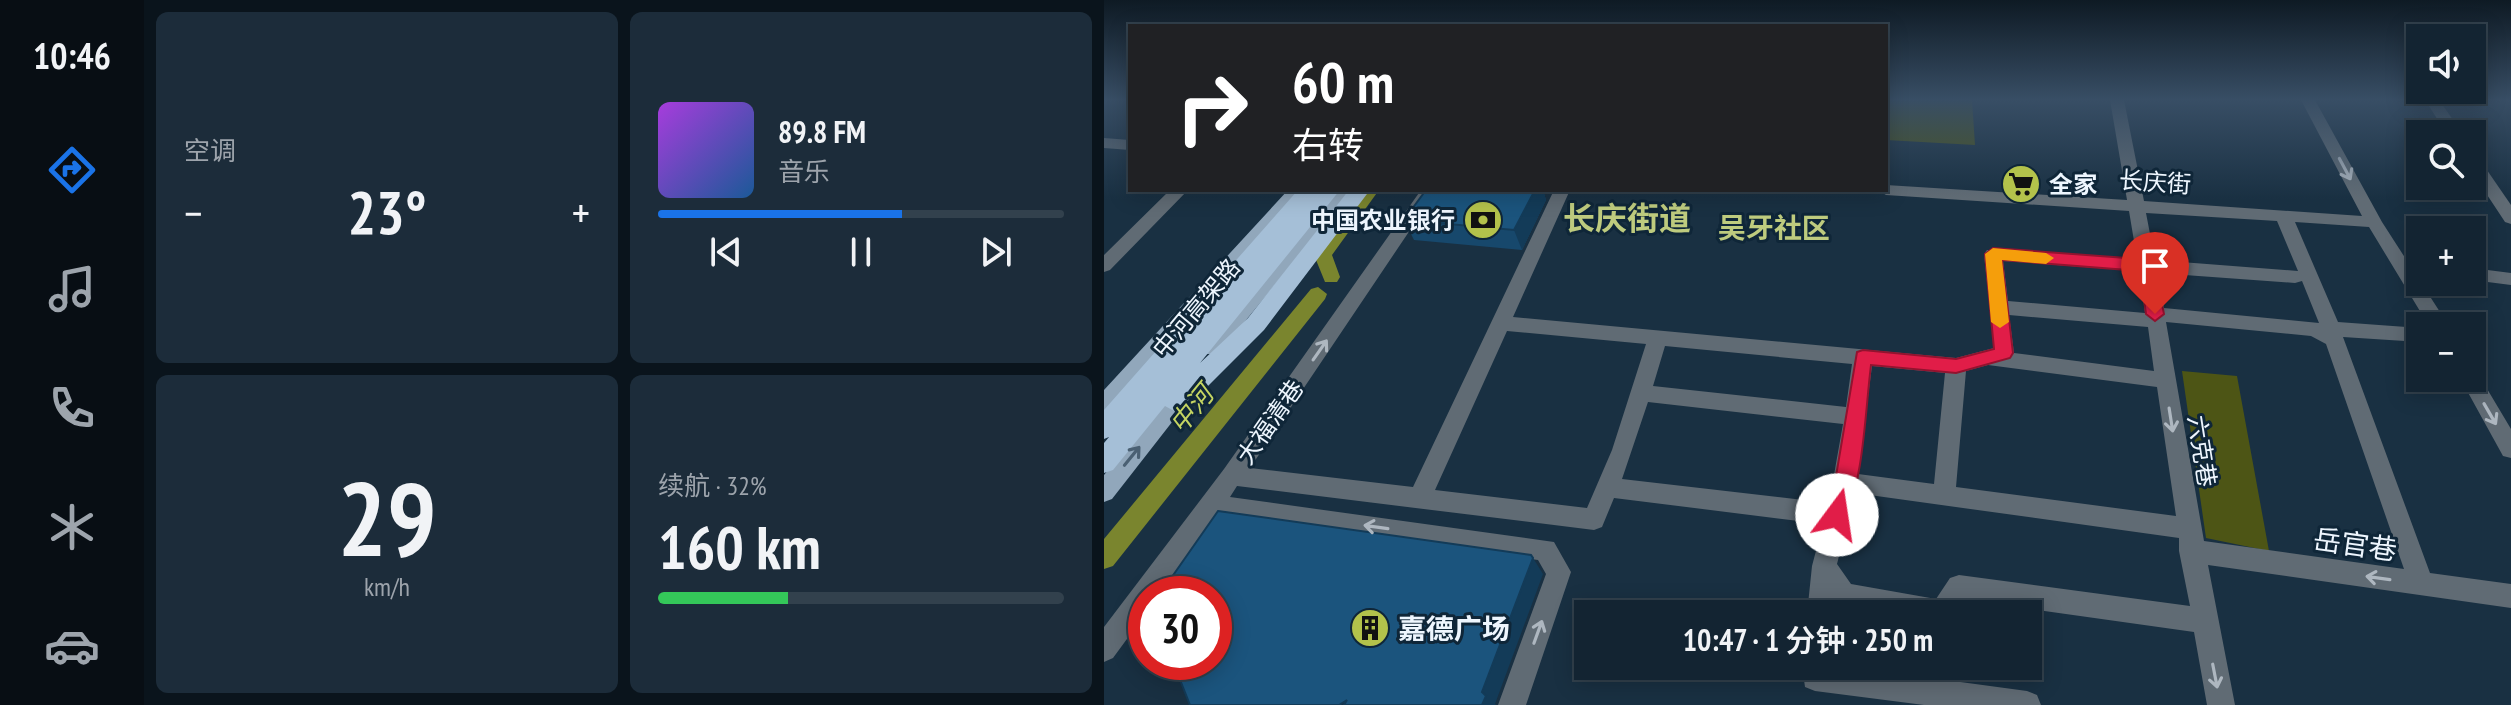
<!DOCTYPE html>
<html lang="zh">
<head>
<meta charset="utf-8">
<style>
  body { margin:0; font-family:"PT Sans Narrow","Noto Sans SC",sans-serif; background:#1c2c3a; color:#f1f3f6; height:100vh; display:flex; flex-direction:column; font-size:30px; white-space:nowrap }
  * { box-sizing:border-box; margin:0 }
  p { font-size:26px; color:#9da4ac }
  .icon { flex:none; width:44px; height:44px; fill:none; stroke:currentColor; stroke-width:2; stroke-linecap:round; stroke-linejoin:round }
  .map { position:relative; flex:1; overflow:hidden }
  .sheet { display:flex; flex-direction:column; gap:12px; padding:12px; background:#0a141c; width:960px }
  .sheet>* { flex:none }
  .guide { position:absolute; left:24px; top:24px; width:760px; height:168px; border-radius:0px; box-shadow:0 4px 20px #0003,0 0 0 2px #32414d; background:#202124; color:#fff; overflow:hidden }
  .buttons { position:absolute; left:1302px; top:24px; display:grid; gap:16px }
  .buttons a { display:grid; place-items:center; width:80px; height:80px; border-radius:0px; background:#132432; box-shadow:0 4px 20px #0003,0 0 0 2px #32414d; font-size:40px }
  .speed { position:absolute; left:24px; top:576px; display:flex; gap:16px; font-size:40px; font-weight:700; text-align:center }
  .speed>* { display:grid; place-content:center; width:104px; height:104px; border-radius:50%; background:#132432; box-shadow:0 4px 20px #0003,0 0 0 2px #32414d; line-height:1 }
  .speed .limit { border:12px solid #d22; background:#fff; color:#111 }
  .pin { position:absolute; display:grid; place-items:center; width:68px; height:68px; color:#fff; margin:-82px -34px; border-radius:50% 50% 50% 0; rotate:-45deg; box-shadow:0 0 8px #0007 }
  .pin .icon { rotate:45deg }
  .me { position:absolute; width:88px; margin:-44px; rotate:14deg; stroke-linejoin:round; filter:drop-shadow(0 0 6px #0008) }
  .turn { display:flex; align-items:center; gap:28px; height:168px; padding:0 32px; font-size:36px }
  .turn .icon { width:104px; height:104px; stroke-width:2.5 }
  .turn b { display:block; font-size:56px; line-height:68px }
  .big { font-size:60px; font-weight:600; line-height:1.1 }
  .sheet .widget { flex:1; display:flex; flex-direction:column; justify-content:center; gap:12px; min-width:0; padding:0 28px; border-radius:12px; background:#1c2c3a }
  .sheet .dial { align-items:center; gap:0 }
  .dial b { font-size:104px; line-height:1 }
  .song { display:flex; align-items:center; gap:24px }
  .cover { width:96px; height:96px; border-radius:12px; background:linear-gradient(135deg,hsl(280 70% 55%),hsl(210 70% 35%)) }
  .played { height:8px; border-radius:4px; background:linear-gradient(90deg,#1a73e8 60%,#32414d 60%) }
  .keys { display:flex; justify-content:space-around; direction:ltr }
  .heat { display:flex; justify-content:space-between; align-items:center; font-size:44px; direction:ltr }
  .charge { height:12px; border-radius:6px; background:linear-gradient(90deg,#34c759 32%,#32414d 0) }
  .sheet .tiles { flex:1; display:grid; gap:12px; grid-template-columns:repeat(2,1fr) }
  .trip { position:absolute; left:470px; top:600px; width:468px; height:80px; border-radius:0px; background:#132432; box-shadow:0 4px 20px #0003,0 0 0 2px #32414d; font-weight:600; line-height:80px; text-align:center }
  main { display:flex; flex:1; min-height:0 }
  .menu { display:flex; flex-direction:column; width:144px; justify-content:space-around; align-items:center; background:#080e14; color:#9da4ac }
  .menu .icon { width:56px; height:56px }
  .menu .on { color:#1a73e8 }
  .menu b { font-size:36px; color:#f1f3f6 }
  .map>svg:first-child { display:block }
  .green { fill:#4d5515 }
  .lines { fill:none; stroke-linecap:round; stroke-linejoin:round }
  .canal { fill:#7a852e; fill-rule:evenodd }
  .minor { fill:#606b74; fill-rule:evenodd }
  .major { fill:#91a7bb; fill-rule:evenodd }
  .highway { fill:#a5bfd7; fill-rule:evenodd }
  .wall { fill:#17486c }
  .shaded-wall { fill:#133b58 }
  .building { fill:#1b547d; stroke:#133b58; stroke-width:2 }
  .oneway { stroke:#aeb7c0 }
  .oneway2 { stroke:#4a6073 }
  .route { fill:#e11d48; stroke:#92132f; stroke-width:2 }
  .slow { fill:#f59e0b }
  .labels { text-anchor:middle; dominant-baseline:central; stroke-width:6; stroke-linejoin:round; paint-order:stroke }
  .street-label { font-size:24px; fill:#eef6fe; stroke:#0f2638 }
  .poi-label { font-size:24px; font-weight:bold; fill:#eef6fe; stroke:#0f2638; text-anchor:start }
  .water-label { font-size:26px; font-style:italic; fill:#c5d562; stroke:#0f2638 }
  .quarter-label { font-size:28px; font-weight:bold; fill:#becb7e; stroke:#0f2638 }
  .near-street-label { font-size:28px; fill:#eef6fe; stroke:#0f2638 }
  .near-poi-label { font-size:28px; font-weight:bold; fill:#eef6fe; stroke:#0f2638; text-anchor:start }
  .district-label { font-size:32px; font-weight:bold; fill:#becb7e; stroke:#0f2638 }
</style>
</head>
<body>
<main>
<nav class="menu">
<b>10:46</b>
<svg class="icon on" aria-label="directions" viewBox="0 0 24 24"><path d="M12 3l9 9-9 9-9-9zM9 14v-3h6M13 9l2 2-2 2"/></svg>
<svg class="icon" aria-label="music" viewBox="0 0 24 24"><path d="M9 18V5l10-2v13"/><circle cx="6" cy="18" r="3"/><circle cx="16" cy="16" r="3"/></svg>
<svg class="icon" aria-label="phone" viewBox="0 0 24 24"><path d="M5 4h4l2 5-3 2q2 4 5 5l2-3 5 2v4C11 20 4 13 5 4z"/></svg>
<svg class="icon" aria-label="climate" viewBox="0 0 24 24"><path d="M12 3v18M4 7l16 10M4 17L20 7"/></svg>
<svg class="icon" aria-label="car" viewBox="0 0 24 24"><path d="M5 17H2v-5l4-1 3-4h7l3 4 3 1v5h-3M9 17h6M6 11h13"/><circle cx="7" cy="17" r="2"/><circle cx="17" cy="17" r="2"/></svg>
</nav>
<section class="sheet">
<div class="tiles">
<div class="widget"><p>空调</p>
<div class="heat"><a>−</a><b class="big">23°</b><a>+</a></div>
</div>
<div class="widget">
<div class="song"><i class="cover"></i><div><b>89.8 FM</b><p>音乐</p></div></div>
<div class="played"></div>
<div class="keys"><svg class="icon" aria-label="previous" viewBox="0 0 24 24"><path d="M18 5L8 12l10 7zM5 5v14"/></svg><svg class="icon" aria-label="pause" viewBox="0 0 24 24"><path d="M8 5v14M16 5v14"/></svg><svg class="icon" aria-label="next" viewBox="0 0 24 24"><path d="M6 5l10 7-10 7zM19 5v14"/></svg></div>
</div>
<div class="widget dial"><b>29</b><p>km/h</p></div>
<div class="widget"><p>续航 · 32%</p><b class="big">160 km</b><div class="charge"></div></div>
</div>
</section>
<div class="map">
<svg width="1407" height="705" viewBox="0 0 1407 705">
  <rect width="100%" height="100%" fill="#193042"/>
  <!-- green -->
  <path class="green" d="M 782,100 L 868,100 L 871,145 L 782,140 Z
    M 1078,371 L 1133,376 L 1165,551 L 1102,538 Z"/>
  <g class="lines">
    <!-- canal -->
    <path class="canal" d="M 258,190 L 275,190 L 228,255 L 236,277 L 233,282 L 221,282 L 210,255 Z
      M 214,287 L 223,294 L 221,299 L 9,566 L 0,569 L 0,539 L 207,289 Z"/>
    <!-- minor -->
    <path class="minor" d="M 1006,100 L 1020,100 L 1040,201 L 1258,216 L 1197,100 L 1211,100 L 1278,222 L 1345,326 L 1325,326 L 1265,227 L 1191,222 L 1234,322 L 1316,328 L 1316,342 L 1239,337 L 1326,573 L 1407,584 L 1407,608 L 1104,565 L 1131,705 L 1103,705 L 1090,632 L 861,600 L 851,614 C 818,614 757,621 730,602 L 729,614 L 703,614 L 708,566 L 719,524 L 510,498 L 498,527 L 490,530 L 133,486 L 126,497 L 450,542 L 467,572 L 422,705 L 394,705 L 442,574 L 434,560 L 112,516 L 56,594 L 42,594 L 42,613 L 9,658 L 0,662 L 0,627 L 120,469 L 317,190 L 333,190 L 146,468 L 309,487 L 450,190 L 466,190 L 409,317 L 852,358 L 890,348 L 880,254 L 883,250 L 1033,259 L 1025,211 L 782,195 L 774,190 L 782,190 L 782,185 L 1023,200 ZM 1042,213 L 1173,221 L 1194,271 L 1051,260 ZM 899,261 L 1035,271 L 1041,313 L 904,301 ZM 1053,273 L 1191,283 L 1198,281 L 1215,323 L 1060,308 ZM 905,315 L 1044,327 L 1050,371 L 910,353 ZM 1062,322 L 1207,336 L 1222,344 L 1300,569 L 1100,541 ZM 403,331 L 542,344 L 508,450 L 483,508 L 331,490 ZM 561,346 L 748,364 L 742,407 L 549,386 ZM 884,365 L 1053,387 L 1072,516 L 852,487 L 862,371 ZM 768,366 L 841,373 L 830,484 L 754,474 ZM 544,402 L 739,424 L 725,503 L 518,479 ZM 751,493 L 1075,538 L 1075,551 L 1086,606 L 855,575 L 846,578 L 832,599 L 747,584 L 733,564 Z
      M 1321,100 L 1335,100 L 1359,134 L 1343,134 Z
      M 0,138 L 26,140 L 26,150 L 0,148 Z
      M 1368,155 L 1374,157 L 1407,205 L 1407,224 L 1401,222 L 1368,172 Z
      M 66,190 L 84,190 L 6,270 L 0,272 L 0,255 Z
      M 1368,268 L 1407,273 L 1407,285 L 1368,280 Z
      M 1368,371 L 1373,372 L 1407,429 L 1407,458 L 1399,456 L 1356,378 L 1368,378 Z
      M 698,666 L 730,666 L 821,678 L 822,666 L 848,666 L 849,681 L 923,691 L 933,695 L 937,705 L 820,705 L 711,691 L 701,687 Z"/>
    <!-- major -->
    <path class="major" d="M 184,190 L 201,190 L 7,410 L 0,413 L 0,390 Z
      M 232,190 L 249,190 L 114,354 L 100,354 L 97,349 L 100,344 Z
      M 79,380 L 86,382 L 89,388 L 79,408 L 8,499 L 0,502 L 0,475 L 65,396 L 72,382 Z"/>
    <!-- highway -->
    <path class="highway" d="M 194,190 L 236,190 L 96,363 L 144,318 L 245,190 L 266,190 L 160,330 L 81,409 L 72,412 L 61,406 L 9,470 L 0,473 L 0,443 L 5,437 L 0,439 L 0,410 Z"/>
  </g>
  <!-- wall -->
  <path class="wall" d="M 322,190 L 439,190 L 442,200 L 418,250 L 310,240 L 300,220 Z"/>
  <!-- shaded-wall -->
  <path class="shaded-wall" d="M 431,190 L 439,190 L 442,200 L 418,250 L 410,230 Z
    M 429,558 L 439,574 L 391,704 L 392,705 L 378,705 L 378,692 Z"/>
  <!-- building -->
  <path class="building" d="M 322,190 L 431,190 L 410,230 L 300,220 Z
    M 114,511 L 427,555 L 429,558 L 378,692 L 382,696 L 378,705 L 240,705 L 243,700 L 235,705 L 86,705 L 69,662 L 110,662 L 110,594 L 56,594 Z"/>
  <!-- one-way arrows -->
  <defs><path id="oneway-shaft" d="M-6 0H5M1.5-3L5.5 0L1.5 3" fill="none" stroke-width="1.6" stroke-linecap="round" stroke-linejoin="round" transform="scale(2)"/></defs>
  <g class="oneway">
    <use href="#oneway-shaft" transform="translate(1241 169) rotate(62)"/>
    <use href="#oneway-shaft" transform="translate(216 350) rotate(-55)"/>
    <use href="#oneway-shaft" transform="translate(1386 414) rotate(60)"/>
    <use href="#oneway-shaft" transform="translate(1067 420) rotate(81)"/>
    <use href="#oneway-shaft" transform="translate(272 527) rotate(-172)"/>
    <use href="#oneway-shaft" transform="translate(1274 578) rotate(-172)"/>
    <use href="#oneway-shaft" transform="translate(434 632) rotate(-70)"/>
    <use href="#oneway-shaft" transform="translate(1111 676) rotate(79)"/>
  </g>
  <use class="oneway2" href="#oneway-shaft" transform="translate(28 456) rotate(-51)"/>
  <!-- sky -->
  <linearGradient id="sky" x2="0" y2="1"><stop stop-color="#0e1a24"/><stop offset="0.5" stop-color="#384e65"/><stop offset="1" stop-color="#384e65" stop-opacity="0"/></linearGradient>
  <rect width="1407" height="199" fill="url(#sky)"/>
  <!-- route -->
  <path class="route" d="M 889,248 L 1049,260 L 1060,314 L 1051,321 L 1042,314 L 1036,271 L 898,260 L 909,353 L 906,358 L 852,373 L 767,365 C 761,413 760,478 740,522 L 733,524 L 725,522 L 722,515 L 731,482 L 753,352 L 759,350 L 852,359 L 890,349 L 881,254 Z"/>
  <!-- slow -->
  <path class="slow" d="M 889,248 L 942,253 L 950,258 L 942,264 L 898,260 L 905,322 L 896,328 L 887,322 L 881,254 Z"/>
  <!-- icons -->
  <defs>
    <g id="supermarket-disc" transform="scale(2)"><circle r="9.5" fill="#b3c24b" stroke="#0f2638"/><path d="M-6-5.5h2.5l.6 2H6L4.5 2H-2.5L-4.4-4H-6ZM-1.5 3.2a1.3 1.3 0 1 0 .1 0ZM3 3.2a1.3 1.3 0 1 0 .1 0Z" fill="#111"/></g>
    <g id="bank-disc" transform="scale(2)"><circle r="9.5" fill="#b3c24b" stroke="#0f2638"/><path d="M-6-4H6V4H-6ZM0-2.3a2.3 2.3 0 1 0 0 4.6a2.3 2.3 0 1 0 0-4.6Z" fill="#111"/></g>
    <g id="building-disc" transform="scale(2)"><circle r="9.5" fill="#b3c24b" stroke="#0f2638"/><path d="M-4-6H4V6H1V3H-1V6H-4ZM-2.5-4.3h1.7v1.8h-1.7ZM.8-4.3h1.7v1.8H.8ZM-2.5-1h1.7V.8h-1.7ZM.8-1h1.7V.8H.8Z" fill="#111"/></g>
  </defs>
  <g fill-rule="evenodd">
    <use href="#supermarket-disc" x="917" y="184"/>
    <use href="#bank-disc" x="379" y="220"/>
    <use href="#building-disc" x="266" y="628"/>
  </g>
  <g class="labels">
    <!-- street labels -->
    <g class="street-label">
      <text transform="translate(1051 182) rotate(4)">长庆街</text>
      <text transform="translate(92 308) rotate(-50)">中河高架路</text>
      <text transform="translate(166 422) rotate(-55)">大福清巷</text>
      <text transform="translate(1098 451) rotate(81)">六克巷</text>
    </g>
    <!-- poi labels -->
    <g class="poi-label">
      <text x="945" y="184">全家</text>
      <text x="351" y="220" text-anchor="end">中国农业银行</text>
    </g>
    <!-- water labels -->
    <g class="water-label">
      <text transform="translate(87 409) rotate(-51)">中河</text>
    </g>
    <!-- quarter labels -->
    <g class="quarter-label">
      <text x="670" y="227">吴牙社区</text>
    </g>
    <!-- near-street labels -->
    <g class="near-street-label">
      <text transform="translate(1251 544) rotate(8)">岳官巷</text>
    </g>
    <!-- near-poi labels -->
    <g class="near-poi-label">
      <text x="294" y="628">嘉德广场</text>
    </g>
    <!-- district labels -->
    <g class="district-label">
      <text x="523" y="218">长庆街道</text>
    </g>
  </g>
</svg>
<div class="buttons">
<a><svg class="icon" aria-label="sound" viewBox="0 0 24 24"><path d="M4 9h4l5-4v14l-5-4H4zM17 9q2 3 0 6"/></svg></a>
<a><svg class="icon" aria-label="search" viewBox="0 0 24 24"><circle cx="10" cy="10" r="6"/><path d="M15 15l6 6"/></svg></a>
<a>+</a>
<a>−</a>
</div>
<div class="speed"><div class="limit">30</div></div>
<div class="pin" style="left:1051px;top:314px;background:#d93025"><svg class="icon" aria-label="arrive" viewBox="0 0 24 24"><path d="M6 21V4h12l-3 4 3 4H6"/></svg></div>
<svg class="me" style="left:733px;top:515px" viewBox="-20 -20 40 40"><circle r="19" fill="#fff"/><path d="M0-13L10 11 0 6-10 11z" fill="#e11d48"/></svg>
<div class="trip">10:47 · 1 分钟 · 250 m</div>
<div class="guide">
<div class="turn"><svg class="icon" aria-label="right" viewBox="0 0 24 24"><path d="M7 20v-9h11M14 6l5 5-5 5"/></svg><div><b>60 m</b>右转</div></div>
</div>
</div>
</main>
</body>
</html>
